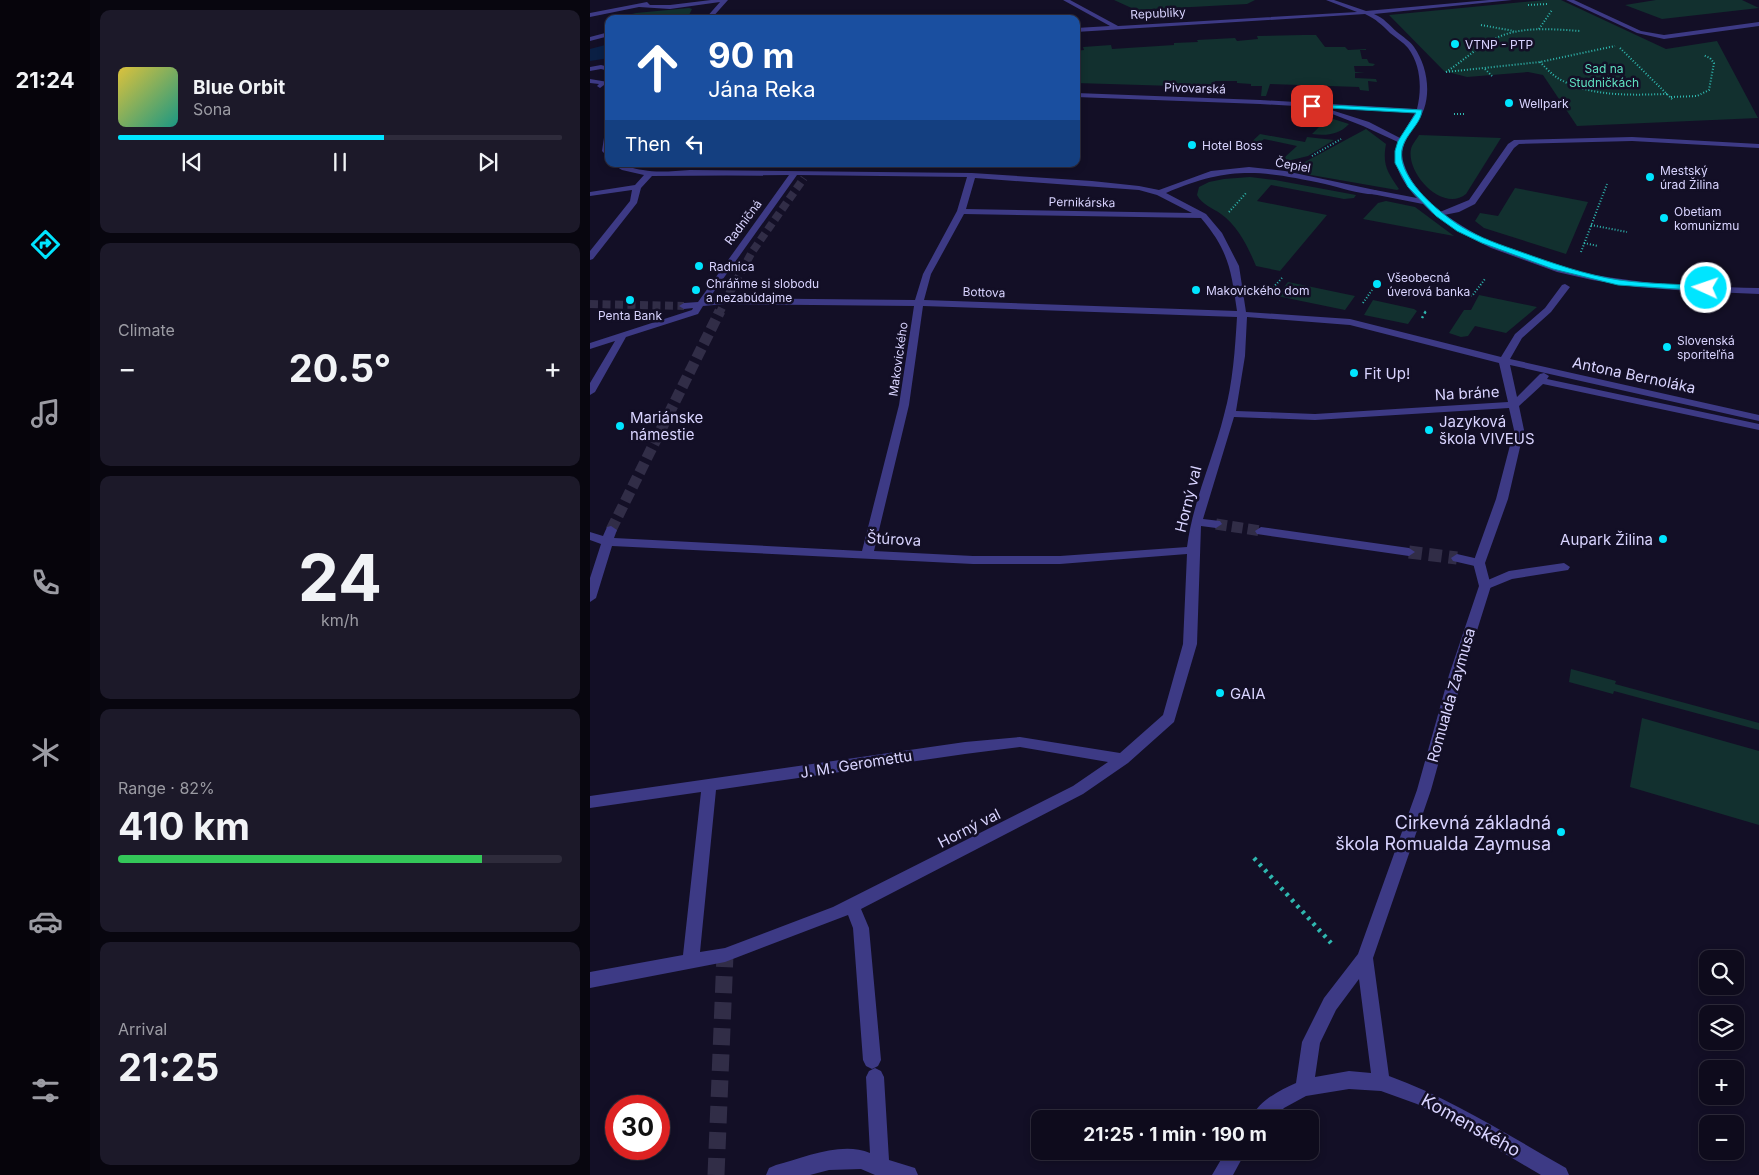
<!DOCTYPE html>
<html lang="en">
<head>
<meta charset="utf-8">
<style>
  body { margin:0; font-family:Inter,sans-serif; background:#1c1929; color:#f1f3f6; height:100vh; display:flex; flex-direction:column; font-size:19px; white-space:nowrap }
  * { box-sizing:border-box; margin:0 }
  p { font-size:16px; color:#9b9ba3 }
  .icon { flex:none; width:28px; height:28px; fill:none; stroke:currentColor; stroke-width:2; stroke-linecap:round; stroke-linejoin:round }
  .map { position:relative; flex:1; overflow:hidden }
  .details { display:flex; flex-direction:column; gap:10px; padding:10px; background:#08060f; width:500px }
  .details>* { flex:none }
  .banner { position:absolute; left:15px; top:15px; width:475px; height:152px; border-radius:10px; box-shadow:0 2px 8px #0003,0 0 0 1px #2e2b3b; background:#1a4fa0; color:#fff; overflow:hidden }
  .fabs { position:absolute; left:1109px; top:950px; display:grid; gap:10px }
  .fabs a { display:grid; place-items:center; width:45px; height:45px; border-radius:10px; background:#0e0b1c; box-shadow:0 2px 8px #0003,0 0 0 1px #2e2b3b; font-size:25px }
  .speed { position:absolute; left:15px; top:1095px; display:flex; gap:10px; font-size:25px; font-weight:700; text-align:center }
  .speed>* { display:grid; place-content:center; width:65px; height:65px; border-radius:50%; background:#0e0b1c; box-shadow:0 2px 8px #0003,0 0 0 1px #2e2b3b; line-height:1 }
  .speed .limit { border:8px solid #d22; background:#fff; color:#111 }
  .pin { position:absolute; display:grid; place-items:center; width:42px; height:42px; color:#fff; margin:-21px; border-radius:10px; box-shadow:0 2px 8px #0006 }
  .me { position:absolute; width:55px; margin:-28px; rotate:273deg; stroke-linejoin:round; filter:drop-shadow(0 0 4px #0008) }
  .turn { display:flex; align-items:center; gap:18px; height:105px; padding:0 20px; font-size:22px }
  .turn .icon { width:65px; height:65px; stroke-width:2.5 }
  .turn b { display:block; font-size:35px; line-height:42px }
  .then { display:flex; align-items:center; height:48px; padding:0 20px; background:#0003; gap:10px; font-size:19px }
  .big { font-size:38px; font-weight:700; line-height:1.1 }
  .details .card { flex:1; display:flex; flex-direction:column; justify-content:center; gap:8px; min-width:0; padding:0 18px; border-radius:10px; background:#1c1929 }
  .details .dial { align-items:center; gap:0 }
  .dial b { font-size:65px; line-height:1 }
  .song { display:flex; align-items:center; gap:15px }
  .cover { width:60px; height:60px; border-radius:8px; background:linear-gradient(135deg,hsl(50 70% 55%),hsl(170 70% 35%)) }
  .played { height:5px; border-radius:2px; background:linear-gradient(90deg,#00e5ff 60%,#2e2b3b 60%) }
  .keys { display:flex; justify-content:space-around; direction:ltr }
  .heat { display:flex; justify-content:space-between; align-items:center; font-size:28px; direction:ltr }
  .charge { height:8px; border-radius:4px; background:linear-gradient(90deg,#34c759 82%,#2e2b3b 0) }
  .trip { position:absolute; left:441px; top:1110px; width:288px; height:50px; border-radius:10px; background:#0e0b1c; box-shadow:0 2px 8px #0003,0 0 0 1px #2e2b3b; font-weight:700; line-height:50px; text-align:center }
  main { display:flex; flex:1; min-height:0 }
  .menu { display:flex; flex-direction:column; width:90px; justify-content:space-around; align-items:center; background:#06040b; color:#9b9ba3 }
  .menu .icon { width:35px; height:35px }
  .menu .active { color:#00e5ff }
  .menu b { font-size:22px; color:#f1f3f6 }
  .map>svg:first-child { display:block }
  .green { fill:#12302f }
  .water { fill:#0a1f44 }
  .lines { fill:none; stroke-linecap:round; stroke-linejoin:round }
  .pedestrian-tunnel-far3 { stroke:#312d47; stroke-width:8; stroke-dasharray:8 4.5; stroke-linecap:butt }
  .pedestrian-tunnel-far2 { stroke:#312d47; stroke-width:11; stroke-dasharray:11 5; stroke-linecap:butt }
  .pedestrian-tunnel-far1 { stroke:#312d47; stroke-width:13; stroke-dasharray:13 7; stroke-linecap:butt }
  .pedestrian-tunnel { stroke:#312d47; stroke-width:17; stroke-dasharray:17 9; stroke-linecap:butt }
  .path-far2 { stroke:#2fb8b0; stroke-width:2; stroke-dasharray:1 2; stroke-linecap:butt }
  .path-far1 { stroke:#2fb8b0; stroke-width:2.5; stroke-dasharray:2 3; stroke-linecap:butt }
  .path { stroke:#2fb8b0; stroke-width:4.5; stroke-dasharray:3 5; stroke-linecap:butt }
  .service { fill:#3d3a85; fill-rule:evenodd }
  .pedestrian { fill:#3d3a85; fill-rule:evenodd }
  .minor { fill:#3d3a85; fill-rule:evenodd }
  .route { fill:#00e5ff; stroke:#0095a6 }
  .poi-dot { fill:#00e5ff; stroke:#130f26; stroke-width:2 }
  .labels { text-anchor:middle; dominant-baseline:central; stroke-width:5; stroke-linejoin:round; paint-order:stroke }
  .far-street-label { font-size:12px; fill:#d9d4ff; stroke:#130f26 }
  .far-poi-label { font-size:12px; fill:#d9d4ff; stroke:#130f26; text-anchor:start }
  .far-park-label { font-size:12px; fill:#5fe0c0; stroke:#130f26 }
  .poi-label { font-size:15px; fill:#d9d4ff; stroke:#130f26; text-anchor:start }
  .street-label { font-size:15px; fill:#d9d4ff; stroke:#130f26 }
  .near-poi-label { font-size:18px; fill:#d9d4ff; stroke:#130f26; text-anchor:end }
  .near-street-label { font-size:18px; fill:#d9d4ff; stroke:#130f26 }
</style>
</head>
<body>
<main>
<nav class="menu">
<b>21:24</b>
<svg class="icon active" aria-label="directions" viewBox="0 0 24 24"><path d="M12 3l9 9-9 9-9-9zM9 14v-3h6M13 9l2 2-2 2"/></svg>
<svg class="icon" aria-label="music" viewBox="0 0 24 24"><path d="M9 18V5l10-2v13"/><circle cx="6" cy="18" r="3"/><circle cx="16" cy="16" r="3"/></svg>
<svg class="icon" aria-label="phone" viewBox="0 0 24 24"><path d="M5 4h4l2 5-3 2q2 4 5 5l2-3 5 2v4C11 20 4 13 5 4z"/></svg>
<svg class="icon" aria-label="climate" viewBox="0 0 24 24"><path d="M12 3v18M4 7l16 10M4 17L20 7"/></svg>
<svg class="icon" aria-label="car" viewBox="0 0 24 24"><path d="M5 17H2v-5l4-1 3-4h7l3 4 3 1v5h-3M9 17h6M6 11h13"/><circle cx="7" cy="17" r="2"/><circle cx="17" cy="17" r="2"/></svg>
<svg class="icon" aria-label="filters" viewBox="0 0 24 24"><path d="M4 7h16M4 17h16"/><circle cx="9" cy="7" r="2"/><circle cx="15" cy="17" r="2"/></svg>
</nav>
<section class="details">
<div class="card">
<div class="song"><i class="cover"></i><div><b>Blue Orbit</b><p>Sona</p></div></div>
<div class="played"></div>
<div class="keys"><svg class="icon" aria-label="previous" viewBox="0 0 24 24"><path d="M18 5L8 12l10 7zM5 5v14"/></svg><svg class="icon" aria-label="pause" viewBox="0 0 24 24"><path d="M8 5v14M16 5v14"/></svg><svg class="icon" aria-label="next" viewBox="0 0 24 24"><path d="M6 5l10 7-10 7zM19 5v14"/></svg></div>
</div>
<div class="card"><p>Climate</p>
<div class="heat"><a>−</a><b class="big">20.5°</b><a>+</a></div>
</div>
<div class="card dial"><b>24</b><p>km/h</p></div>
<div class="card"><p>Range · 82%</p><b class="big">410 km</b><div class="charge"></div></div>
<div class="card"><p>Arrival</p><b class="big">21:25</b></div>
</section>
<div class="map">
<svg width="1169" height="1175" viewBox="0 0 1169 1175">
  <rect width="100%" height="100%" fill="#130f26"/>
  <!-- green -->
  <path class="green" d="M 524,0 L 665,0 L 657,4 L 546,10 Z
    M 955,0 L 971,0 L 1076,49 L 1127,41 L 1168,118 L 987,126 L 953,75 L 938,72 L 877,77 L 854,71 L 799,15 Z
    M 1066,0 L 1152,0 L 1169,8 L 1072,19 L 1035,5 Z
    M 99,8 L 102,9 L 97,19 L 40,19 L 42,14 L 46,13 Z
    M 714,35 L 726,35 L 735,47 L 755,47 L 758,50 L 776,49 L 776,50 L 770,50 L 772,59 L 777,59 L 779,63 L 785,64 L 783,66 L 764,66 L 765,72 L 775,72 L 765,73 L 765,78 L 786,79 L 787,82 L 778,81 L 779,91 L 770,90 L 769,87 L 680,84 L 676,96 L 671,96 L 672,86 L 661,86 L 661,84 L 647,83 L 647,81 L 625,81 L 622,94 L 615,94 L 617,87 L 486,83 L 486,51 L 494,50 L 493,47 L 521,45 L 522,49 L 584,45 L 584,43 L 608,42 L 607,40 L 645,38 L 647,41 L 668,39 L 667,36 Z
    M 737,117 L 759,124 C 749,135 735,136 722,134 L 729,127 L 720,124 Z
    M 776,129 L 796,144 C 792,165 798,173 809,189 L 807,190 L 698,171 Z
    M 670,134 L 715,142 L 717,137 L 744,140 L 718,156 L 697,161 L 695,157 L 707,146 L 674,139 L 661,149 L 657,150 L 655,148 Z
    M 829,135 L 911,138 L 876,194 C 853,213 816,174 821,149 C 822,144 827,139 829,135 Z
    M 660,177 L 685,180 L 766,195 L 764,198 L 754,199 L 681,185 L 667,201 L 737,215 L 690,271 L 666,266 C 658,247 648,226 631,214 C 623,208 612,205 607,195 L 609,187 L 619,182 L 634,179 Z
    M 925,188 L 998,202 L 976,254 L 894,228 L 885,221 L 890,213 L 908,216 Z
    M 796,201 L 825,207 L 864,236 L 773,219 L 788,203 Z
    M 698,282 L 765,296 L 755,310 L 687,296 Z
    M 889,295 L 947,307 L 916,333 L 885,326 L 878,336 L 871,337 L 859,333 L 874,310 L 881,310 Z
    M 783,300 L 824,309 L 827,311 L 818,324 L 774,315 Z
    M 981,669 L 1026,681 L 1025,684 L 1169,723 L 1169,730 L 1024,691 L 1023,694 L 979,682 Z
    M 1052,718 L 1169,751 L 1169,825 L 1040,787 Z"/>
  <!-- water -->
  <path class="water" d="M 19,44 L 19,58 L 0,61 L 0,49 Z"/>
  <g class="lines">
    <!-- pedestrian-tunnel-far3 -->
    <path class="pedestrian-tunnel-far3" d="M 139,294 L 162,252 L 214,178
      M 0,304 L 94,306
      M 130,312 L 132,308"/>
    <!-- pedestrian-tunnel-far2 -->
    <path class="pedestrian-tunnel-far2" d="M 626,524 L 671,531
      M 21,530 L 130,311"/>
    <!-- pedestrian-tunnel-far1 -->
    <path class="pedestrian-tunnel-far1" d="M 819,552 L 867,558"/>
    <!-- pedestrian-tunnel -->
    <path class="pedestrian-tunnel" d="M 126,1175 L 135,955"/>
    <!-- path-far2 -->
    <path class="path-far2" d="M 938,5 L 957,4
      M 891,25 L 924,31
      M 949,29 L 962,10
      M 1030,48 L 1083,100
      M 950,62 C 956,68 963,76 971,80 C 1003,97 1042,95 1077,94
      M 895,69 L 902,76
      M 856,72 C 870,63 883,51 897,43 C 925,25 959,29 991,31
      M 856,72 L 950,62 L 1025,46
      M 1081,97 L 1107,96 L 1119,90 L 1124,63 L 1120,58 L 1113,55
      M 864,114 L 874,114
      M 722,156 L 751,139
      M 639,212 L 657,192
      M 1001,225 L 1037,232
      M 994,243 L 1008,246
      M 991,252 L 1017,184
      M 857,293 L 882,296 L 895,279
      M 677,294 L 692,278
      M 773,303 L 782,290
      M 835,312 L 837,310"/>
    <!-- path-far1 -->
    <path class="path-far1" d="M 832,318 L 836,311"/>
    <!-- path -->
    <path class="path" d="M 664,858 L 741,943"/>
    <!-- service -->
    <path class="service" d="M 1042,137 L 1169,144 L 1169,148 L 1042,141 L 929,144 L 924,148 L 885,204 L 869,212 L 849,216 L 845,214 L 879,200 L 918,144 L 924,140 Z
      M 974,563 L 980,567 L 978,570 L 922,579 L 895,590 L 889,586 L 891,583 L 919,571 Z"/>
    <!-- pedestrian -->
    <path class="pedestrian" d="M 121,0 L 138,0 L 121,19 L 115,19 L 130,2 L 80,9 L 49,7 L 0,17 L 0,13 L 57,2 L 60,5 L 80,5 Z
      M 19,32 L 19,36 L 0,41 L 0,37 Z
      M 11,65 L 19,67 L 19,71 L 11,69 L 0,71 L 0,67 Z
      M 0,79 L 18,82 L 10,88 L 7,86 L 9,84 L 0,83 Z
      M 15,131 L 19,131 L 19,158 L 12,151 Z
      M 22,164 C 33,163 42,169 53,170 C 68,173 84,171 100,170 L 382,173 L 502,181 L 549,186 L 569,190 L 621,171 L 659,167 L 695,171 L 785,190 L 789,192 L 788,194 C 774,196 749,187 735,184 C 670,170 639,166 576,193 L 616,214 L 632,233 L 649,266 L 656,312 L 760,319 L 911,357 L 925,334 L 955,308 L 972,285 L 975,284 L 980,287 L 961,312 L 932,338 L 920,359 L 1169,415 L 1169,421 L 920,365 L 927,397 L 950,374 L 954,373 L 959,376 L 957,379 L 1169,424 L 1169,430 L 953,384 L 929,406 L 934,430 L 929,433 L 924,430 L 919,408 L 725,420 L 644,417 L 613,519 L 630,521 L 632,524 L 626,528 L 611,526 L 607,644 L 584,722 L 538,763 L 493,794 L 271,909 L 279,928 L 291,1060 L 288,1066 L 282,1069 L 276,1066 L 273,1060 L 263,928 L 258,915 L 135,962 L 0,988 L 0,972 L 93,955 L 111,792 L 0,808 L 0,796 L 375,742 L 430,737 L 530,753 L 573,715 L 593,644 L 597,554 L 470,564 L 383,564 L 22,546 L 6,598 L 0,602 L 0,578 L 11,544 L 0,540 L 0,532 L 13,536 L 17,527 L 21,526 L 27,530 L 24,538 L 272,551 L 309,405 L 324,306 L 135,304 L 113,306 L 108,314 L 36,337 L 5,392 L 0,395 L 0,383 L 25,341 L 0,349 L 0,343 L 102,310 L 103,308 L 94,309 L 89,306 L 94,303 L 108,302 L 199,175 L 62,176 L 51,188 L 47,203 L 3,259 L 0,260 L 0,251 L 40,201 L 42,190 L 0,196 L 0,192 L 45,185 L 54,175 L 32,170 ZM 207,175 L 377,177 L 367,211 L 333,274 L 325,300 L 135,298 L 118,300 ZM 385,178 L 549,190 L 567,195 L 602,213 L 376,209 ZM 374,214 L 611,218 C 639,251 641,270 647,311 L 334,300 L 341,274 ZM 333,306 L 647,317 C 645,349 643,383 634,415 C 623,459 603,501 597,547 L 470,556 L 383,556 L 284,551 L 319,405 ZM 657,317 L 760,325 L 909,363 L 918,402 L 725,414 L 646,411 L 655,356 ZM 430,747 L 518,762 L 483,786 L 243,907 L 135,948 L 110,952 L 126,790 L 375,754 Z
      M 671,527 L 819,548 L 825,552 L 819,556 L 667,534 L 665,531 Z
      M 867,554 L 893,560 L 895,563 L 889,567 L 863,561 L 861,558 Z
      M 285,1068 L 291,1071 L 294,1077 L 299,1160 L 325,1168 L 328,1175 L 285,1175 L 271,1169 L 239,1170 L 220,1175 L 176,1175 L 179,1168 L 186,1165 C 214,1158 251,1141 280,1153 L 276,1077 L 279,1071 Z"/>
    <!-- minor -->
    <path class="minor" d="M 473,0 L 480,0 L 528,26 L 767,12 L 736,0 L 744,0 L 776,11 L 899,0 L 922,0 L 784,14 C 794,18 799,25 807,32 C 813,37 820,41 824,47 C 836,64 841,89 834,109 C 828,127 806,143 814,164 C 822,188 842,206 863,220 C 952,280 1065,286 1169,288 L 1169,294 L 1099,291 L 1046,287 L 1002,280 L 967,272 L 901,248 L 869,232 L 842,213 L 833,204 L 782,194 L 781,192 L 785,190 L 827,198 C 814,184 799,162 808,142 L 773,126 L 732,110 L 738,109 L 779,122 L 810,138 L 825,113 L 670,104 L 486,97 L 486,93 L 670,100 L 827,109 C 832,89 831,65 818,48 C 813,42 806,38 800,33 C 792,25 786,19 775,14 L 486,32 L 486,28 L 520,26 Z
      M 976,0 L 984,0 L 1051,31 L 1074,35 L 1169,22 L 1169,26 L 1074,39 L 1047,33 Z
      M 929,427 L 934,430 L 918,499 L 895,563 L 901,586 L 873,675 L 841,790 L 783,958 L 799,1076 C 862,1099 918,1135 976,1168 L 979,1175 L 951,1175 L 858,1120 L 827,1104 L 791,1091 L 759,1089 L 716,1096 L 694,1108 L 683,1119 L 661,1119 C 669,1100 689,1091 706,1083 L 712,1042 L 734,998 L 768,954 L 827,790 L 859,675 L 889,586 L 883,563 L 906,499 L 924,430 ZM 769,979 L 781,1073 L 759,1071 L 725,1077 L 730,1043 L 746,1010 Z
      M 636,1151 L 656,1151 L 643,1175 L 622,1175 Z"/>
  </g>
  <!-- route -->
  <path class="route" d="M 722,104 L 832,110 C 831,128 805,139 813,164 C 820,188 851,214 872,227 C 890,238 911,245 931,252 C 962,263 996,275 1029,280 C 1058,284 1087,284 1116,286 L 1120,288 L 1116,291 L 1028,285 L 963,269 L 892,243 L 867,231 L 846,216 L 818,187 L 805,163 L 805,151 L 808,141 L 826,113 L 720,107 L 719,106 Z"/>
  <!-- markers -->
  <g class="poi-dot">
    <circle cx="865" cy="44" r="5"/>
    <circle cx="919" cy="103" r="5"/>
    <circle cx="602" cy="145" r="5"/>
    <circle cx="1060" cy="177" r="5"/>
    <circle cx="1074" cy="218" r="5"/>
    <circle cx="109" cy="266" r="5"/>
    <circle cx="787" cy="284" r="5"/>
    <circle cx="106" cy="290" r="5"/>
    <circle cx="606" cy="290" r="5"/>
    <circle cx="40" cy="300" r="5"/>
    <circle cx="1077" cy="347" r="5"/>
    <circle cx="764" cy="373" r="5"/>
    <circle cx="30" cy="426" r="5"/>
    <circle cx="839" cy="430" r="5"/>
    <circle cx="1073" cy="539" r="5"/>
    <circle cx="630" cy="693" r="5"/>
    <circle cx="971" cy="832" r="5"/>
  </g>
  <g class="labels">
    <!-- far-street labels -->
    <g class="far-street-label">
      <text transform="translate(568 13) rotate(-3)">Republiky</text>
      <text transform="translate(605 88) rotate(2)">Pivovarská</text>
      <text transform="translate(703 165) rotate(10)">Čepiel</text>
      <text transform="translate(492 202) rotate(1)">Pernikárska</text>
      <text transform="translate(153 222) rotate(-53)">Radničná</text>
      <text transform="translate(394 292) rotate(2)">Bottova</text>
      <text transform="translate(308 359) rotate(-82)">Makovického</text>
    </g>
    <!-- far-poi labels -->
    <g class="far-poi-label">
      <text x="875" y="44">VTNP - PTP</text>
      <text x="929" y="103">Wellpark</text>
      <text x="612" y="145">Hotel Boss</text>
      <text x="1070" y="170">Mestský<tspan x="1070" dy="14">úrad Žilina</tspan></text>
      <text x="1084" y="211">Obetiam<tspan x="1084" dy="14">komunizmu</tspan></text>
      <text x="119" y="266">Radnica</text>
      <text x="797" y="277">Všeobecná<tspan x="797" dy="14">úverová banka</tspan></text>
      <text x="116" y="283">Chráňme si slobodu<tspan x="116" dy="14">a nezabúdajme</tspan></text>
      <text x="616" y="290">Makovického dom</text>
      <text x="40" y="315" text-anchor="middle">Penta Bank</text>
      <text x="1087" y="340">Slovenská<tspan x="1087" dy="14">sporiteľňa</tspan></text>
    </g>
    <!-- far-park labels -->
    <g class="far-park-label">
      <text x="1014" y="68">Sad na<tspan x="1014" dy="14">Studničkách</tspan></text>
    </g>
    <!-- poi labels -->
    <g class="poi-label">
      <text x="774" y="373">Fit Up!</text>
      <text x="40" y="417">Mariánske<tspan x="40" dy="17">námestie</tspan></text>
      <text x="849" y="421">Jazyková<tspan x="849" dy="17">škola VIVEUS</tspan></text>
      <text x="1063" y="539" text-anchor="end">Aupark Žilina</text>
      <text x="640" y="693">GAIA</text>
    </g>
    <!-- street labels -->
    <g class="street-label">
      <text transform="translate(1044 375) rotate(12)">Antona Bernoláka</text>
      <text transform="translate(877 393) rotate(-3)">Na bráne</text>
      <text transform="translate(598 499) rotate(-76)">Horný val</text>
      <text transform="translate(304 539) rotate(3)">Štúrova</text>
      <text transform="translate(861 695) rotate(-74)">Romualda Zaymusa</text>
      <text transform="translate(266 764) rotate(-9)">J. M. Geromettu</text>
      <text transform="translate(379 828) rotate(-27)">Horný val</text>
    </g>
    <!-- near-poi labels -->
    <g class="near-poi-label">
      <text x="961" y="822">Cirkevná základná<tspan x="961" dy="21">škola Romualda Zaymusa</tspan></text>
    </g>
    <!-- near-street labels -->
    <g class="near-street-label">
      <text transform="translate(881 1125) rotate(29)">Komenského</text>
    </g>
  </g>
</svg>
<div class="fabs">
<a><svg class="icon" aria-label="search" viewBox="0 0 24 24"><circle cx="10" cy="10" r="6"/><path d="M15 15l6 6"/></svg></a>
<a><svg class="icon" aria-label="layers" viewBox="0 0 24 24"><path d="M12 4l9 5-9 5-9-5zM3 14l9 5 9-5"/></svg></a>
<a>+</a>
<a>−</a>
</div>
<div class="speed"><div class="limit">30</div></div>
<div class="pin" style="left:722px;top:106px;background:#d93025"><svg class="icon" aria-label="arrive" viewBox="0 0 24 24"><path d="M6 21V4h12l-3 4 3 4H6"/></svg></div>
<svg class="me" style="left:1116px;top:288px" viewBox="-20 -20 40 40"><circle r="17" fill="#00e5ff" stroke="#fff" stroke-width="3"/><path d="M0-11L8 9 0 5-8 9z" fill="#fff"/></svg>
<div class="trip">21:25 · 1 min · 190 m</div>
<div class="banner">
<div class="turn"><svg class="icon" aria-label="ahead" viewBox="0 0 24 24"><path d="M12 20V5M6 11l6-6 6 6"/></svg><div><b>90 m</b>Jána Reka</div></div>
<div class="then">Then<svg class="icon" aria-label="left" viewBox="0 0 24 24"><path d="M17 20v-9H6M10 6l-5 5 5 5"/></svg></div>
</div>
</div>
</main>
</body>
</html>
